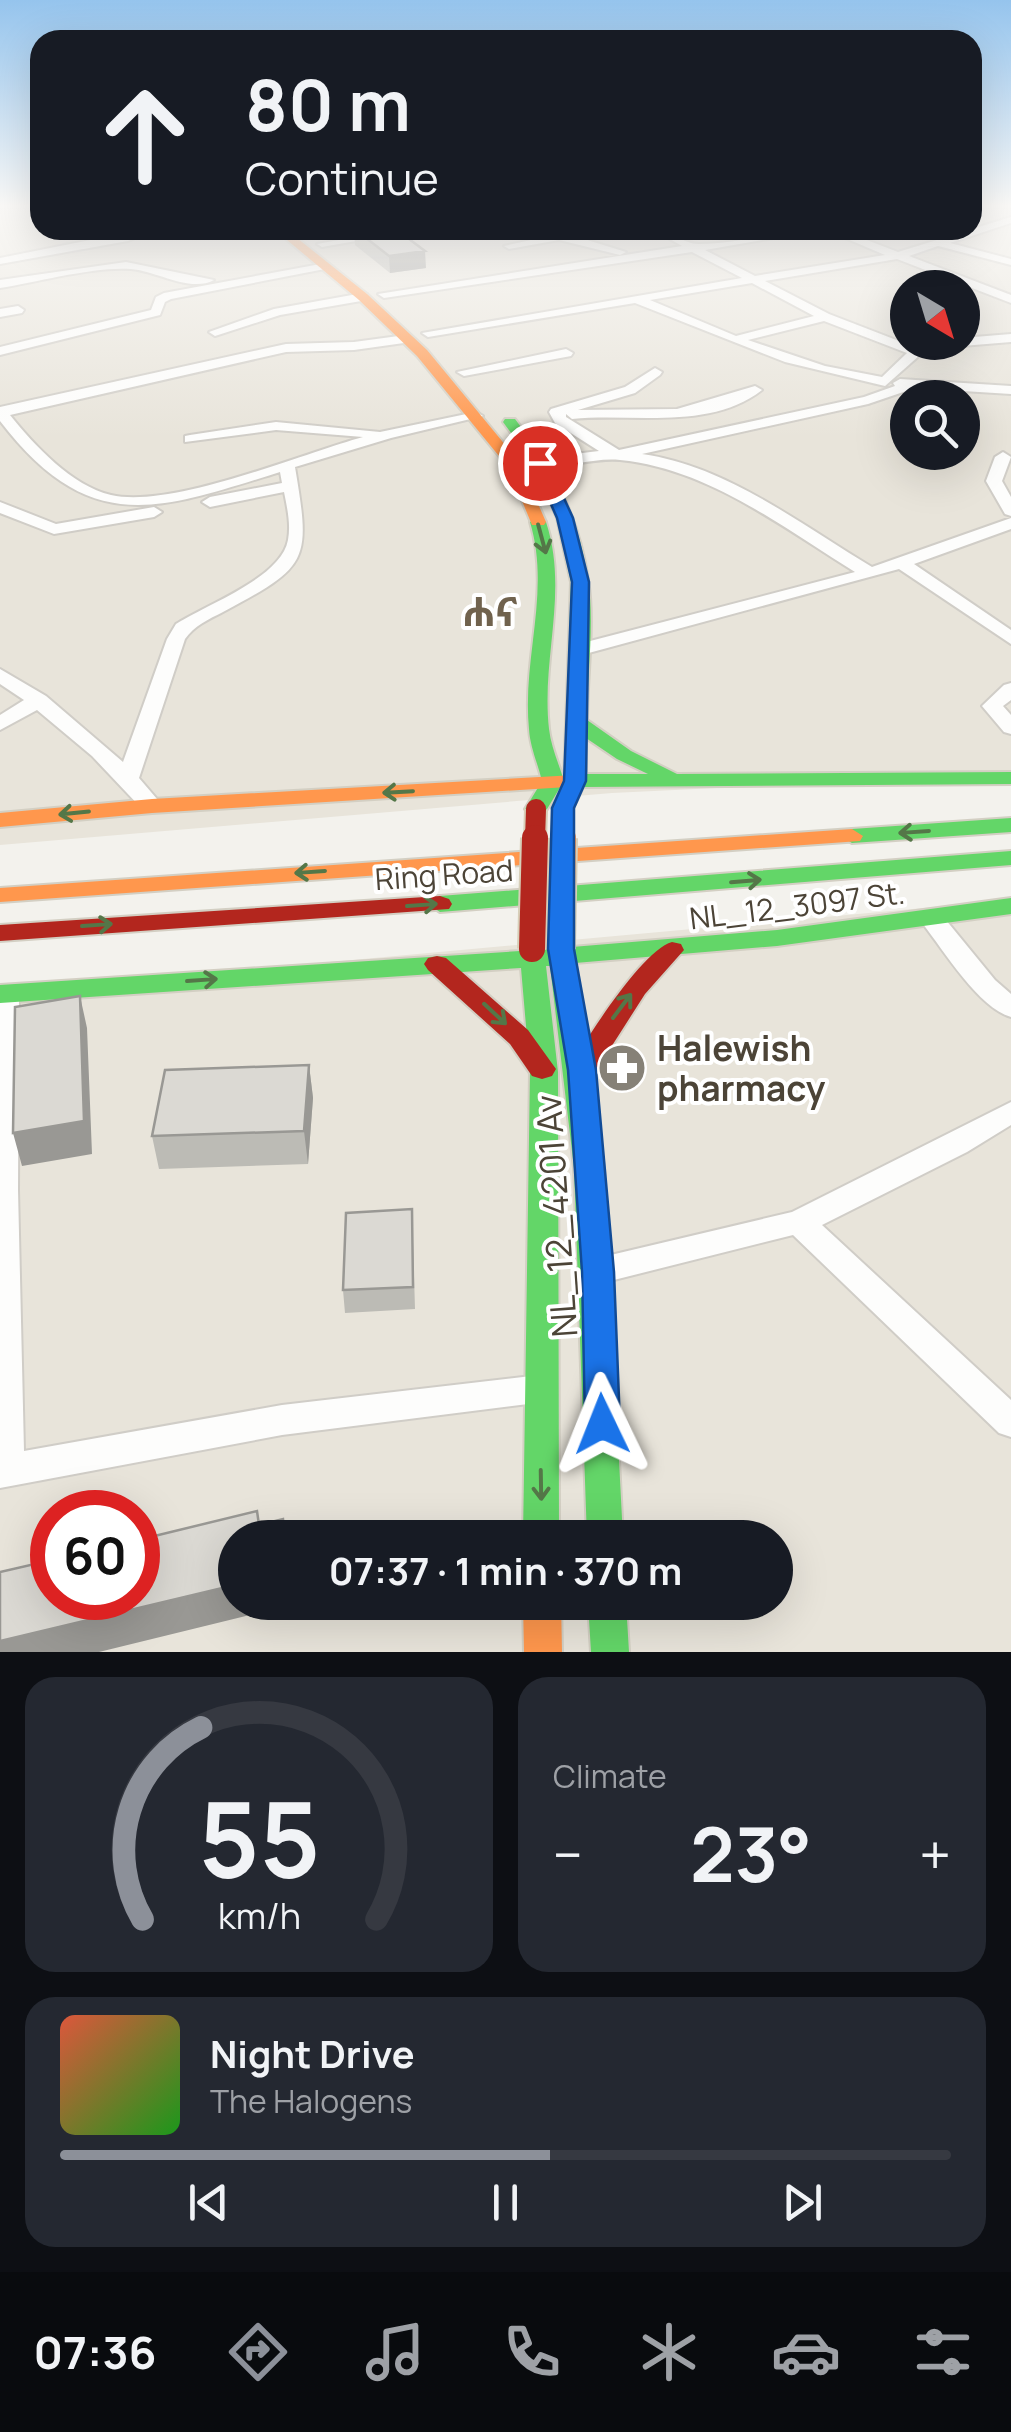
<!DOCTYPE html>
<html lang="en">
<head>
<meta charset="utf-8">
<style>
  body { margin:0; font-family:Manrope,"Noto Sans Ethiopic",sans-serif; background:#242831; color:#f1f3f6; height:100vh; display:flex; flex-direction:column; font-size:38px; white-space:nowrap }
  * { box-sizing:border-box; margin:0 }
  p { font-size:32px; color:#9ea1a6 }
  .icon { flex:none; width:55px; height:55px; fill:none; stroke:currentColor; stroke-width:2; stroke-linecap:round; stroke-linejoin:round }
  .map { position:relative; height:1652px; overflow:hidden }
  .side { display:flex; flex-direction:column; gap:25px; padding:25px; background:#0d0f14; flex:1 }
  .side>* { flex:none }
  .top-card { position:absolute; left:30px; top:30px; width:952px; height:210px; border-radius:30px; box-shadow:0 10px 40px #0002; background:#171b24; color:#f1f3f6; overflow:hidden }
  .needle { width:65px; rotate:142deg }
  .controls { position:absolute; left:890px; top:270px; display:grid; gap:20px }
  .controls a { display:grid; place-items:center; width:90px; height:90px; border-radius:50%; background:#171b24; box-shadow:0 10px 40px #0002; font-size:50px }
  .speed { position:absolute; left:30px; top:1490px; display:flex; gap:20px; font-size:50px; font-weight:700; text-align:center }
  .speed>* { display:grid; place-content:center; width:130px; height:130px; border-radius:50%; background:#171b24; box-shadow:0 10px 40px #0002; line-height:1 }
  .speed .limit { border:15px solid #d22; background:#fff; color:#111 }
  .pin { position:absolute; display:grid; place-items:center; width:85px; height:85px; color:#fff; margin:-42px; border:5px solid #fff; border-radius:50%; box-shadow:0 2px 10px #0007 }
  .me { position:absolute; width:110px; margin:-55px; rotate:358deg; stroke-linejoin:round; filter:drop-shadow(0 0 8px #0008) }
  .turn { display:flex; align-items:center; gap:35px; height:210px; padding:0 50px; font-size:45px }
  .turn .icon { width:130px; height:130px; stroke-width:2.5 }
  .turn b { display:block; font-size:70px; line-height:85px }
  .big { font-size:75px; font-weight:700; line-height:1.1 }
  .side .card { flex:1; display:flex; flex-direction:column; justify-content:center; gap:15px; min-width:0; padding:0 35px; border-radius:30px; background:#242831 }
  .side .dial { align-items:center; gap:0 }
  .dial svg { height:260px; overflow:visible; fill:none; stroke:#363941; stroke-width:7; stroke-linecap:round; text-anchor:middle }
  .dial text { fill:#f1f3f6; stroke:none }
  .song { display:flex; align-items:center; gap:30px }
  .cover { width:120px; height:120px; border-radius:15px; background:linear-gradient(135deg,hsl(10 70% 55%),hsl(120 70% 35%)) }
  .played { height:10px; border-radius:5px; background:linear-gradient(90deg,#8c9099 55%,#363941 55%) }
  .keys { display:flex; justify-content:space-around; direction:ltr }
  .heat { display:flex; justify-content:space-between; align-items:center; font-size:55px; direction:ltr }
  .side .tiles { flex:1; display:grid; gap:25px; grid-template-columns:1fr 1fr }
  .card:last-child { grid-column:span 2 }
  .trip { position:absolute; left:218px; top:1520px; width:575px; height:100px; border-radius:50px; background:#171b24; box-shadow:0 10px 40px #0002; font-weight:700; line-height:100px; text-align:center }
  .dock { display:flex; height:160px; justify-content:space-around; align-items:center; background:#090b0e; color:#9ea1a6 }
  .dock .icon { width:70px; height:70px }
  .dock .on { color:#8c9099 }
  .dock b { font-size:45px; color:#f1f3f6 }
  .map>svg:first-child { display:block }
  .residential { fill:#e8e4da; fill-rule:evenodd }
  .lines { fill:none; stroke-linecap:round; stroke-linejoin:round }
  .street-casing { stroke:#d0cdc7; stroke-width:4 }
  .fast-casing { stroke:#d3cfc3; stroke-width:4 }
  .slow-casing { stroke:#d3cfc3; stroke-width:4 }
  .jam-casing { stroke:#d3cfc3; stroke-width:4 }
  .street { fill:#fdfdfc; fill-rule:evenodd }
  .fast { fill:#63d668; fill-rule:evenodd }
  .slow { fill:#ff974d; fill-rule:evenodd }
  .jam { fill:#b3261e; fill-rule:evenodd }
  .slow-bridge-far1-casing { stroke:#d7cfb9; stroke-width:24; stroke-linecap:butt }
  .slow-bridge-casing { stroke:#d7cfb9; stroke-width:30; stroke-linecap:butt }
  .jam-bridge-far1-casing { stroke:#d7cfb9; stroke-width:24; stroke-linecap:butt }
  .jam-bridge-casing { stroke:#d7cfb9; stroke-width:30; stroke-linecap:butt }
  .slow-bridge-far1 { stroke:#ff974d; stroke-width:20 }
  .slow-bridge { stroke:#ff974d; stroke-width:26 }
  .jam-bridge-far1 { stroke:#b3261e; stroke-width:20 }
  .jam-bridge { stroke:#b3261e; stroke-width:26 }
  .wall { fill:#bcbbb5 }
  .shaded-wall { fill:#999894 }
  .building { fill:#dbd9d3; stroke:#999894; stroke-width:2.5 }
  .oneway { stroke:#547748 }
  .route { fill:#1a73e8; stroke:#114b97; stroke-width:2.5 }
  .labels { text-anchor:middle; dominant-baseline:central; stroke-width:8; stroke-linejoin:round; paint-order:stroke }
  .street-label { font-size:30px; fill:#4c4437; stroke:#fff }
  .near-poi-label { font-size:35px; font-weight:bold; fill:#4c4437; stroke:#fff; text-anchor:start }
  .near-street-label { font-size:35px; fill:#4c4437; stroke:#fff }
  .district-label { font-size:40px; font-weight:bold; fill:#70624d; stroke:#fff }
</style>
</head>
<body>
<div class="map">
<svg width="1011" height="1652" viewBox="0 0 1011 1652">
  <rect width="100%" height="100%" fill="#f3f2ed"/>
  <!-- residential -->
  <path class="residential" d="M 0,207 L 40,207 L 40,230 L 972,230 L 973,207 L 1011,207 L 1011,774 L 612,793 L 0,845 ZM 908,288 L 962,288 L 962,342 L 908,342 ZM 908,398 L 962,398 L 962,452 L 908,452 Z
    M 1011,900 L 1011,1652 L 0,1652 L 0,992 ZM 52,1512 L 138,1512 L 138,1598 L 52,1598 ZM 235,1538 L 775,1538 L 775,1602 L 235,1602 Z"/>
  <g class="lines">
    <!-- street casing -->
    <g class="street-casing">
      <path id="street" d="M 1011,217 L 1011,223 L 950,243 L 1011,259 L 1011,265 L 938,246 L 909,256 L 1011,295 L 1011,303 L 897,259 L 765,281 L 829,314 L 917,348 L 962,342 L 962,338 L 1011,334 L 1011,342 L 962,346 L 920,355 L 885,386 L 785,362 L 635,303 L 428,337 L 422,333 L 742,278 L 692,252 L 384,298 L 378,294 L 682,246 L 654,230 C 671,230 683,244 699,244 C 739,244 780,230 820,230 L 705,250 L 755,276 L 885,255 L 826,230 L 841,230 L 898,252 ZM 752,283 L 814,316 L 736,336 L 650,300 ZM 824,321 L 907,353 L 882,377 L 825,366 L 748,340 Z
        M 140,230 L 155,230 L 128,241 L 0,264 L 0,258 Z
        M 393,230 L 419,230 L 322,247 L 317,244 Z
        M 543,230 L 555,230 L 626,252 L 620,255 L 559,240 L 509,249 L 504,246 L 549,236 Z
        M 126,262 L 214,280 C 190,293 157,271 131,269 C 96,266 37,282 0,288 L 0,280 Z
        M 326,263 L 330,268 L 171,299 L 165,302 L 160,315 L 0,355 L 0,347 L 151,310 L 156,297 L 164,293 Z
        M 363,293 L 367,294 L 367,300 L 280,315 L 215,336 L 209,332 L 274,309 Z
        M 18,306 L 24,310 L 22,313 L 0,317 L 0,309 Z
        M 406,335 L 411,336 L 411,342 L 354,350 L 286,352 L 10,415 C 34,445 72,486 111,495 C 171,509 301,454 363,437 L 276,430 L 185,442 L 185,436 L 190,435 L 276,422 L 380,432 L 476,412 L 483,416 L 391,438 L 295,467 C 311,562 309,566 223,612 C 209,619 194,626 185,639 L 139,778 L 163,806 L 160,811 L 144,811 L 92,756 L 37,710 L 0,730 L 0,715 L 24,700 L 0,684 L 0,669 L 46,696 L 123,762 L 167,639 L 176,624 C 207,604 281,578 288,540 C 291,524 287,507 284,492 L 210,507 L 202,502 L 210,497 L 282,483 L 280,472 C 158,510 90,538 0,421 L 0,407 L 286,344 L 354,342 Z
        M 566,349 L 573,353 L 571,356 L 464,376 L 457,372 Z
        M 655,368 L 662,372 L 660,375 L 635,393 L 578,410 L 677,409 L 755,386 L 762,390 C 710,431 632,413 572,419 L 566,414 L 566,417 L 619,450 L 864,397 L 895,386 L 893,383 L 900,379 L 1011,386 L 1011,394 L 915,388 L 868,404 L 642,454 C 727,466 800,524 872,567 L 1011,518 L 1011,529 L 914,564 L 1011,630 L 1011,644 L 899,569 L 585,654 L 571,654 L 571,646 L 855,572 C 782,527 709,469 620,460 C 592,457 563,470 536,466 L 536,460 L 541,458 L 599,451 L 555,423 L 549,412 L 551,409 L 625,387 Z
        M 1003,452 L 1011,457 L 1002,481 L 1011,497 L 1011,516 L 1005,514 L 986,481 L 995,457 Z
        M 0,502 L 56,524 L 154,507 L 162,512 L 154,517 L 54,534 L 0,513 Z
        M 1011,683 L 1011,700 L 1003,706 L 1011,715 L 1011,734 L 1004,732 L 982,706 L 1004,685 Z
        M 932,911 L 941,914 L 995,980 L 1011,994 L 1011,1017 C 979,1008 944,951 923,924 L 920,919 Z
        M 6,985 L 15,988 L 19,994 L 18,1190 L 24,1451 L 282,1405 L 540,1375 L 552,1379 L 557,1390 L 552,1401 L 282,1435 L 0,1488 L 0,987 Z
        M 1011,1102 L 1011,1125 L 967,1152 L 822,1225 L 1011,1400 L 1011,1437 L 999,1433 L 793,1235 L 598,1284 L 587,1280 L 582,1271 L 587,1262 L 598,1258 L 792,1212 Z"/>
    </g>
    <!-- fast casing -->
    <g class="fast-casing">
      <path id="fast" d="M 505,419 L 515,419 C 553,468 579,517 588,580 C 595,622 587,676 587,720 L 631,751 L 677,774 L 1011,772 L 1011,784 L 583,787 L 571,813 L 555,813 L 552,808 L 564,781 L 571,582 L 557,518 L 534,464 L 503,422 ZM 586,738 L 617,759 L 648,774 L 586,774 Z
        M 538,517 L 546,522 C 569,592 541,658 549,729 C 551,747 559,764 564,781 L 544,814 L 536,816 L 525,809 L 542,781 C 538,764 530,747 529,729 C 522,658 551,592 530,522 Z
        M 1011,818 L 1011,832 L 852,843 L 841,836 L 852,829 Z
        M 1011,851 L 1011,865 L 440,912 L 428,904 L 440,896 Z
        M 1011,898 L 1011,914 L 777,946 L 575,963 L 604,1168 L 623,1538 L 587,1538 L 574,1168 L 550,966 L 546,966 L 558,1072 L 559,1538 L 523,1538 L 530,1072 L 521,968 L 0,1003 L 0,985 L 520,951 L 523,943 L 541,943 L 545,950 L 561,941 L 572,947 L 777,930 Z
        M 588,1602 L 626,1602 L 629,1652 L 591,1652 Z"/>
    </g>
    <!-- slow casing -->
    <g class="slow-casing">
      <path id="slow" d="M 275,230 L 287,230 L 367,294 L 427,350 L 520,463 L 546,522 L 544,525 L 532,525 L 508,467 L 417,356 L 359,300 Z
        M 575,775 L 583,776 L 586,781 L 583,786 L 152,813 L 0,827 L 0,813 L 152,799 Z
        M 852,829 L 863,836 L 860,841 L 0,902 L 0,888 Z
        M 523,1602 L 561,1602 L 562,1652 L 524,1652 Z"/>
    </g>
    <!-- jam casing -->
    <g class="jam-casing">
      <path id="jam" d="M 440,896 L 449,899 L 452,904 L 449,909 L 0,941 L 0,925 Z
        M 672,942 L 681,944 L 684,950 L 645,994 L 592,1077 L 582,1080 L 572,1077 L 568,1070 C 585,1041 642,950 672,942 Z
        M 437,956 L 446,958 L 528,1030 L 556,1069 L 552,1076 L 542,1079 L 532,1076 L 510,1044 L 428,970 L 424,964 L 428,958 Z"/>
    </g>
    <!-- street -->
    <use href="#street" class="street"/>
    <!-- fast -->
    <use href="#fast" class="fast"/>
    <!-- slow -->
    <use href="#slow" class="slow"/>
    <!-- jam -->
    <use href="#jam" class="jam"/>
    <!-- slow-bridge-far1 casing -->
    <g class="slow-bridge-far1-casing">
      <path id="slow-bridge-far1" d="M 563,840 L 563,808"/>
    </g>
    <!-- slow-bridge casing -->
    <g class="slow-bridge-casing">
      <path id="slow-bridge" d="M 561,949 L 563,838"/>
    </g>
    <!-- jam-bridge-far1 casing -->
    <g class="jam-bridge-far1-casing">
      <path id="jam-bridge-far1" d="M 535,840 L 536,809"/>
    </g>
    <!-- jam-bridge casing -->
    <g class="jam-bridge-casing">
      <path id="jam-bridge" d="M 532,949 L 535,838"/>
    </g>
    <!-- slow-bridge-far1 -->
    <use href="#slow-bridge-far1" class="slow-bridge-far1"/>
    <!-- slow-bridge -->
    <use href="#slow-bridge" class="slow-bridge"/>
    <!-- jam-bridge-far1 -->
    <use href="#jam-bridge-far1" class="jam-bridge-far1"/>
    <!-- jam-bridge -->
    <use href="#jam-bridge" class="jam-bridge"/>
  </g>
  <!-- wall -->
  <path class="wall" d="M 354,230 L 397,230 L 426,268 L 390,273 L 355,245 Z
    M 309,1065 L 313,1098 L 308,1164 L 159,1169 L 152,1136 Z
    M 412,1209 L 415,1309 L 345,1313 L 343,1290 Z"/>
  <!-- shaded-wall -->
  <path class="shaded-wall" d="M 425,251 L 426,268 L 390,273 L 389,256 Z
    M 80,996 L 87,1028 L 92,1154 L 22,1166 L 13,1133 Z
    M 309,1065 L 313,1098 L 308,1164 L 304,1131 Z
    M 235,1585 L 235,1602 L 295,1604 L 99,1652 L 0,1652 L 0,1641 Z"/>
  <!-- building -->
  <path class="building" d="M 356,230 L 397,230 L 425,251 L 389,256 Z
    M 80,996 L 84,1121 L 13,1133 L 15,1007 Z
    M 309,1065 L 304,1131 L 152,1136 L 165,1070 Z
    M 412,1209 L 413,1287 L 343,1290 L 346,1213 Z
    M 257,1511 L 259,1525 L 283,1519 L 285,1538 L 235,1538 L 235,1585 L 0,1641 L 0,1572 L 52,1560 L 52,1598 L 138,1598 L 138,1540 Z"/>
  <!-- one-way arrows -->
  <defs><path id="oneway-shaft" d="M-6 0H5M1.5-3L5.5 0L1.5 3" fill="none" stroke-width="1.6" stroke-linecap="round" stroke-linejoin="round" transform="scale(2.5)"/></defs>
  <g class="oneway">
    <use href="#oneway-shaft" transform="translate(542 539) rotate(75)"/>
    <use href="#oneway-shaft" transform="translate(398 792) rotate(177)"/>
    <use href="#oneway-shaft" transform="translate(74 813) rotate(174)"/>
    <use href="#oneway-shaft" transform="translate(914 832) rotate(176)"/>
    <use href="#oneway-shaft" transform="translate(310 872) rotate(176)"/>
    <use href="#oneway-shaft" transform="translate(746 881) rotate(-5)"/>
    <use href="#oneway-shaft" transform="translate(422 905) rotate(-4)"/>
    <use href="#oneway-shaft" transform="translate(97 925) rotate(-4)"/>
    <use href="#oneway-shaft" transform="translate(202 980) rotate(-4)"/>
    <use href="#oneway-shaft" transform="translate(622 1006) rotate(-53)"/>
    <use href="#oneway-shaft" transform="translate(495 1014) rotate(43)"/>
    <use href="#oneway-shaft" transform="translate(541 1485) rotate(89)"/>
  </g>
  <!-- sky -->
  <linearGradient id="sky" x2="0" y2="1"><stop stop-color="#95c4ed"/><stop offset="0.47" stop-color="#faf9f7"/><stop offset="1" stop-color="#faf9f7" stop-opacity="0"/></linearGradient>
  <rect width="1011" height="438" fill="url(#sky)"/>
  <!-- route -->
  <path class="route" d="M 535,460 L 548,463 L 573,518 L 589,582 L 586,781 L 574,808 L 574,949 L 596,1070 L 614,1272 L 620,1424 L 615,1435 L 602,1439 L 590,1435 L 585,1424 L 582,1272 L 568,1070 L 548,949 L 552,808 L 564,781 L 572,582 L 557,518 L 533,463 Z"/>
  <!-- icons -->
  <defs>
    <g id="pharmacy-disc" transform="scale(2.5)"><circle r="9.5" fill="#868177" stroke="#fff"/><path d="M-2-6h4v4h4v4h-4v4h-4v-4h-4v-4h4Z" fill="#fff"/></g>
  </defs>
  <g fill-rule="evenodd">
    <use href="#pharmacy-disc" x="622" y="1068"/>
  </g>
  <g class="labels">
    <!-- street labels -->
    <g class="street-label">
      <text transform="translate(444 874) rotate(-4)">Ring Road</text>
      <text transform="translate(797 905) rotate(-7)">NL_12_3097 St.</text>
    </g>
    <!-- near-poi labels -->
    <g class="near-poi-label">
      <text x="657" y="1048">Halewish<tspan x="657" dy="40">pharmacy</tspan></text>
    </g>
    <!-- near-street labels -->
    <g class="near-street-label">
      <text transform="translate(556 1216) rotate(-94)">NL_12_4201 Av</text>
    </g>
    <!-- district labels -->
    <g class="district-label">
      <text x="490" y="610">ሐና</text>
    </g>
  </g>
</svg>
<div class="controls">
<a><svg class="needle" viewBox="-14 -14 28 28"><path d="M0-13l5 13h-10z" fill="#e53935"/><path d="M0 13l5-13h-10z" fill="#9ea1a6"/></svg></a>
<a><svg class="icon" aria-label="search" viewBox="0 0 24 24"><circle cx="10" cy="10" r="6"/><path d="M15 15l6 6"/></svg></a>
</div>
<div class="speed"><div class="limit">60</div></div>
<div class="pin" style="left:540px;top:463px;background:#d93025"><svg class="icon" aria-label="arrive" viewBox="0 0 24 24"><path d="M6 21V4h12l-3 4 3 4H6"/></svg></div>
<svg class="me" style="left:602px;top:1424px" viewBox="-20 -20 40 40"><path d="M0-17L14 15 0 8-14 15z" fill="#1a73e8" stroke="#fff" stroke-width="4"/></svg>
<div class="trip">07:37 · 1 min · 370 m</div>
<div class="top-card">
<div class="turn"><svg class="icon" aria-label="ahead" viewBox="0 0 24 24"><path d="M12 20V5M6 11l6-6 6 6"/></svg><div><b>80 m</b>Continue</div></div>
</div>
</div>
<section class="side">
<div class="tiles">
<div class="card dial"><svg viewBox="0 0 100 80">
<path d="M14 69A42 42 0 1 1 86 69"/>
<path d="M14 69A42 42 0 0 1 32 10" stroke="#8c9099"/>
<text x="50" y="56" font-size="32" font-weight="700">55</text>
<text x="50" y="72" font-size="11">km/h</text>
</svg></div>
<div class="card"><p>Climate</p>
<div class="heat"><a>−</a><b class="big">23°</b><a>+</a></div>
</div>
<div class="card">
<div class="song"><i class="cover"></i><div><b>Night Drive</b><p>The Halogens</p></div></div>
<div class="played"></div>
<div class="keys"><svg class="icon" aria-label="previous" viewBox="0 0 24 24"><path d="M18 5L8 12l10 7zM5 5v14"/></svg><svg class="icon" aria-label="pause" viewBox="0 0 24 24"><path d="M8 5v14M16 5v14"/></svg><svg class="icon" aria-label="next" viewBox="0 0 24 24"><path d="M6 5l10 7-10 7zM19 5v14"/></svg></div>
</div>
</div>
</section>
<nav class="dock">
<b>07:36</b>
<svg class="icon on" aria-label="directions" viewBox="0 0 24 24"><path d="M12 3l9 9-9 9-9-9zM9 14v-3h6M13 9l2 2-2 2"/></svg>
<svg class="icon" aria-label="music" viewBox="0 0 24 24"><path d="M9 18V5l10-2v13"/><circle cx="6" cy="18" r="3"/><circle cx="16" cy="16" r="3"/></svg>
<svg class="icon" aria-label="phone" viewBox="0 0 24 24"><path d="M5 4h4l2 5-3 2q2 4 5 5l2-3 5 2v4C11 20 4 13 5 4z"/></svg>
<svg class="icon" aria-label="climate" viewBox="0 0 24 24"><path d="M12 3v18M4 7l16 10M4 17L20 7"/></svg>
<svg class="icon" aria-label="car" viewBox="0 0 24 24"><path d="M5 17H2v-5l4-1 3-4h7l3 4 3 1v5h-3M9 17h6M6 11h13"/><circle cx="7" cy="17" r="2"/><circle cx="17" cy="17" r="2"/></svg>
<svg class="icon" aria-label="filters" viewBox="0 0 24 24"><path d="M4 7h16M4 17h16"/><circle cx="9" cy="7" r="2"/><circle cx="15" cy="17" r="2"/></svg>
</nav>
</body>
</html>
